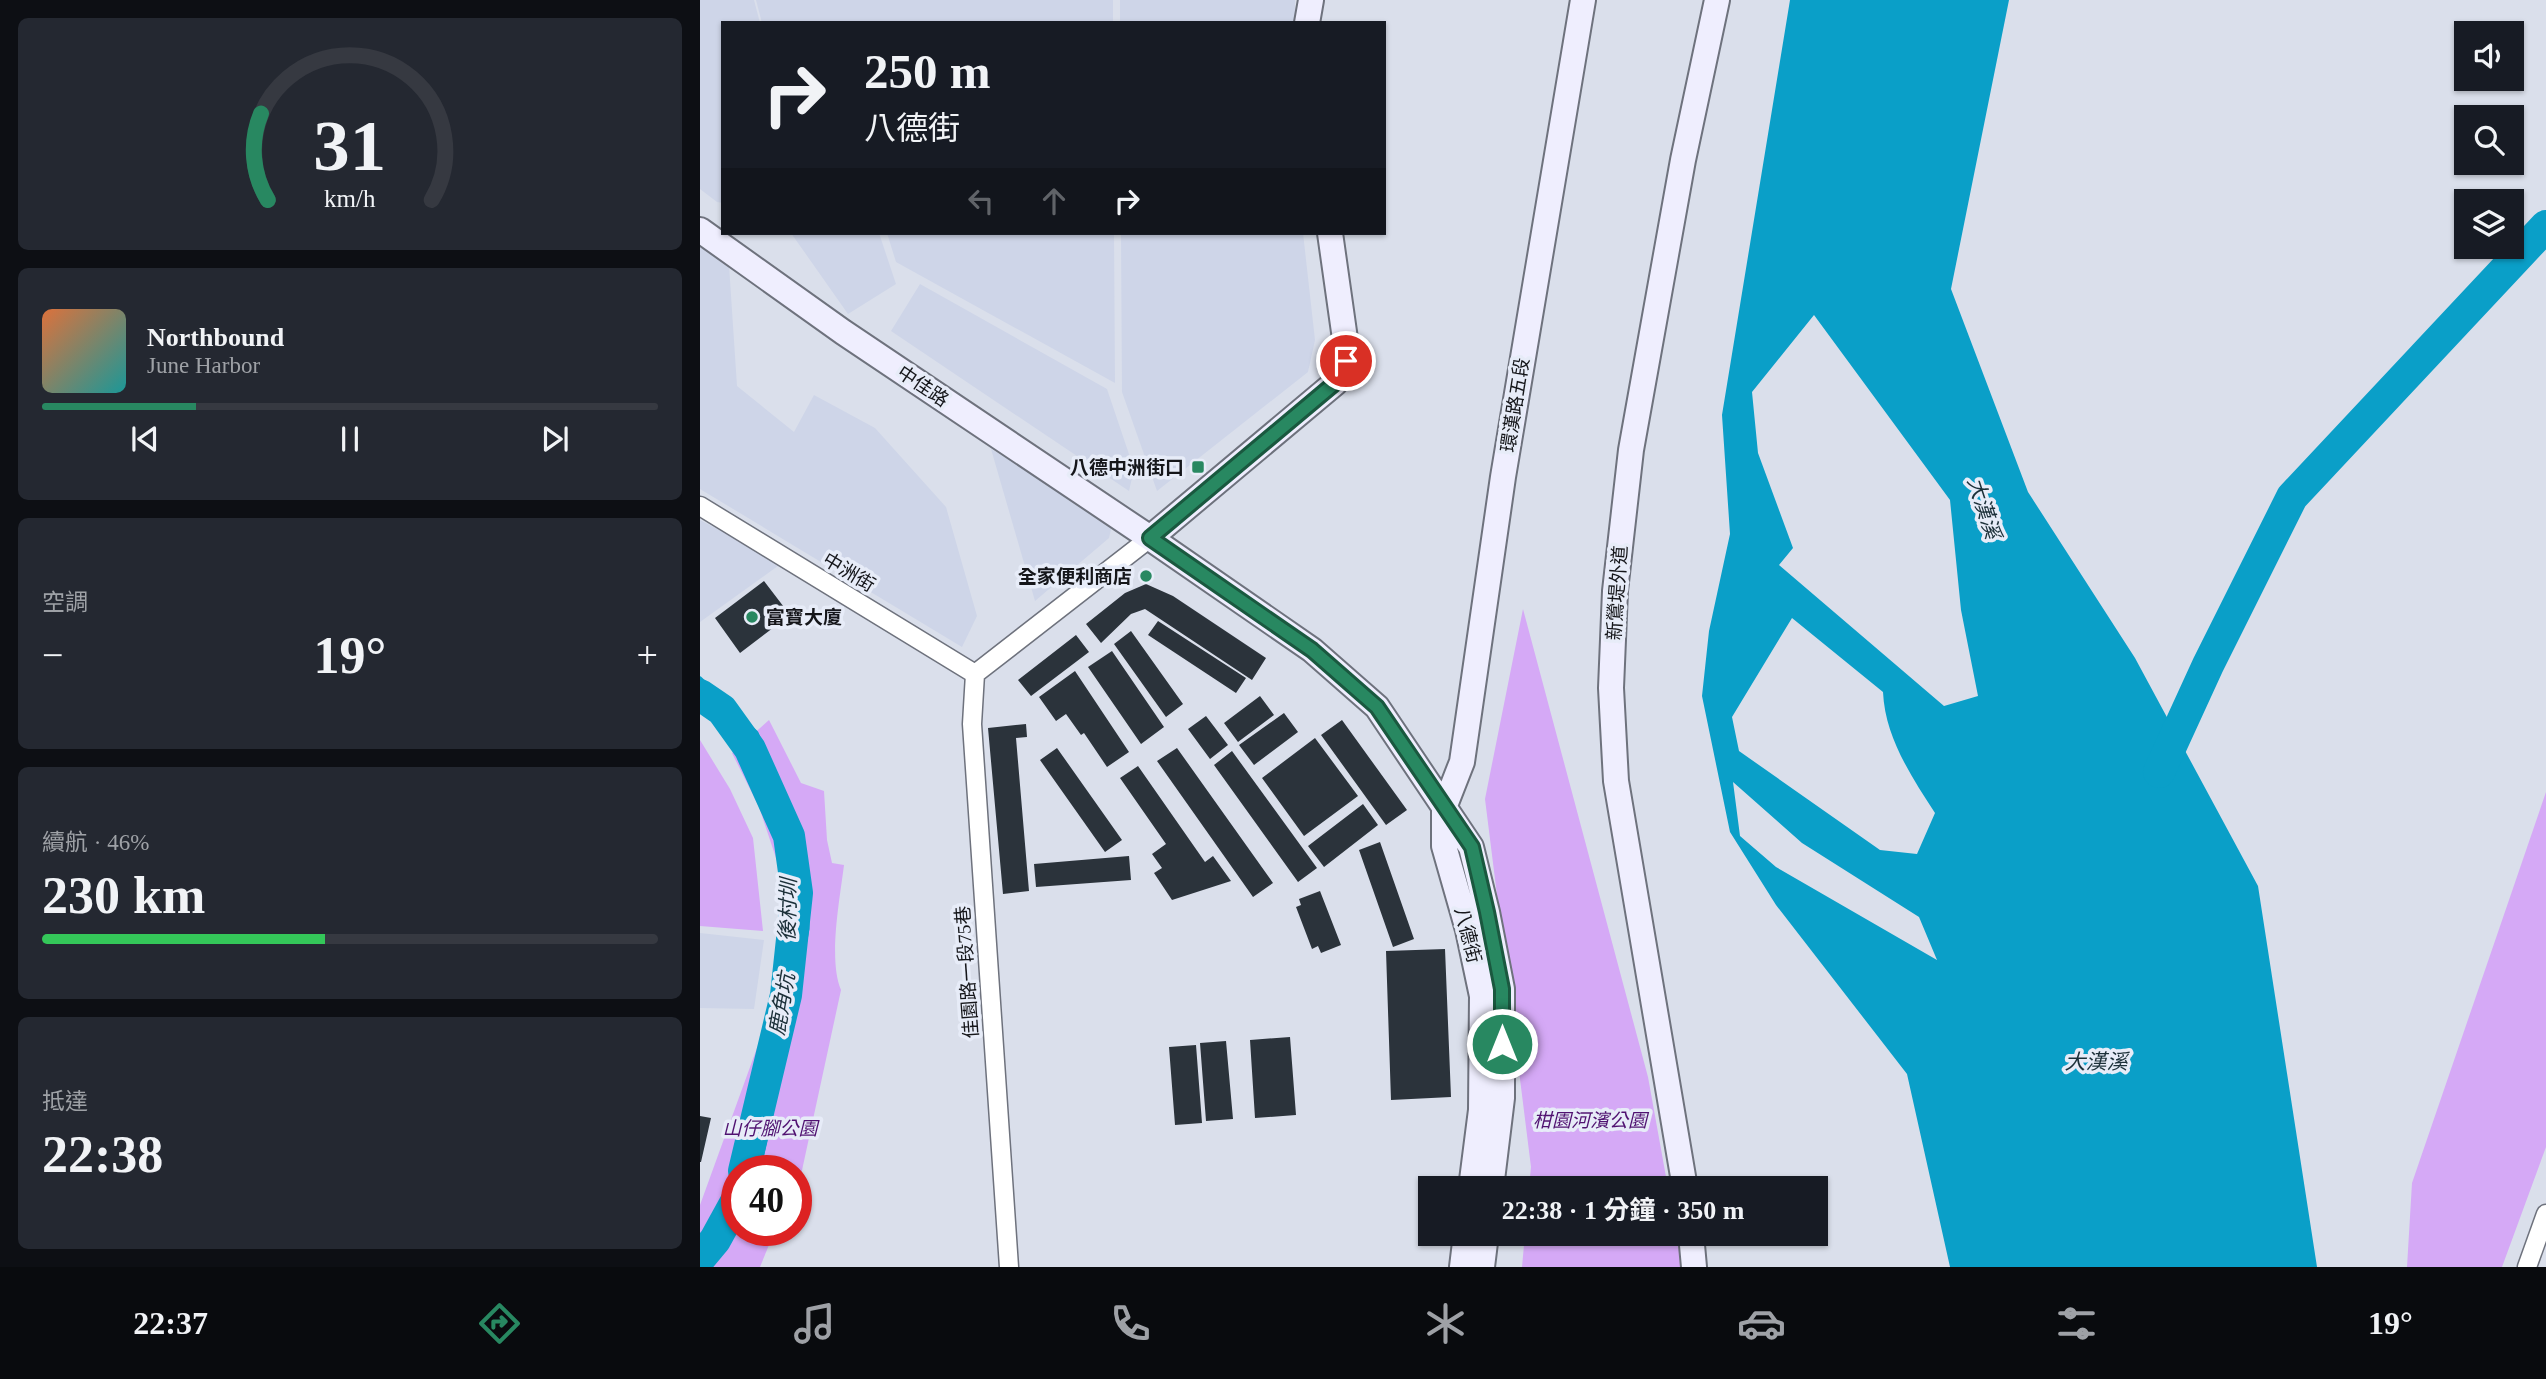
<!DOCTYPE html>
<html lang="zh-TW">
<head>
<meta charset="utf-8">
<style>
  body { margin:0; font-family:"Times New Roman","Noto Sans TC",serif; background:#242831; color:#f1f3f6; height:100vh; display:flex; flex-direction:column; font-size:26px; white-space:nowrap }
  * { box-sizing:border-box; margin:0 }
  p { font-size:23px; color:#9ea1a6 }
  .icon { flex:none; width:38px; height:38px; fill:none; stroke:currentColor; stroke-width:2; stroke-linecap:round; stroke-linejoin:round }
  .map { position:relative; flex:1; overflow:hidden }
  .sheet { display:flex; flex-direction:column; gap:18px; padding:18px; background:#0d0f14; width:700px }
  .sheet>* { flex:none }
  .banner { position:absolute; left:21px; top:21px; width:665px; height:214px; border-radius:0px; box-shadow:0 2px 5px #0004; background:#171b24; color:#f1f3f6; overflow:hidden }
  .buttons { position:absolute; left:1754px; top:21px; display:grid; gap:14px }
  .buttons a { display:grid; place-items:center; width:70px; height:70px; border-radius:0px; background:#171b24; box-shadow:0 2px 5px #0004; font-size:35px }
  .speed { position:absolute; left:21px; top:1155px; display:flex; gap:14px; font-size:35px; font-weight:700; text-align:center }
  .speed>* { display:grid; place-content:center; width:91px; height:91px; border-radius:50%; background:#171b24; box-shadow:0 2px 5px #0004; line-height:1 }
  .speed .limit { border:10px solid #d22; background:#fff; color:#111 }
  .pin { position:absolute; display:grid; place-items:center; width:60px; height:60px; color:#fff; margin:-30px; border:4px solid #fff; border-radius:50%; box-shadow:0 2px 7px #0007 }
  .me { position:absolute; width:77px; margin:-38px; rotate:0deg; stroke-linejoin:round; filter:drop-shadow(0 0 5px #0008) }
  .turn { display:flex; align-items:center; gap:24px; height:147px; padding:0 28px; font-size:32px }
  .turn .icon { width:91px; height:91px; stroke-width:2.5 }
  .turn b { display:block; font-size:49px; line-height:60px }
  .lanes { display:flex; align-items:center; height:66px; padding:0 28px; background:#0003; justify-content:center; gap:35px; direction:ltr }
  .lanes .off { opacity:.35 }
  .big { font-size:52px; font-weight:700; line-height:1.1 }
  .sheet .card { flex:1; display:flex; flex-direction:column; justify-content:center; gap:10px; min-width:0; padding:0 24px; border-radius:10px; background:#242831 }
  .sheet .dial { align-items:center; gap:0 }
  .dial svg { height:182px; overflow:visible; fill:none; stroke:#363941; stroke-width:7; stroke-linecap:round; text-anchor:middle }
  .dial text { fill:#f1f3f6; stroke:none }
  .song { display:flex; align-items:center; gap:21px }
  .cover { width:84px; height:84px; border-radius:10px; background:linear-gradient(135deg,hsl(20 70% 55%),hsl(180 70% 35%)) }
  .played { height:7px; border-radius:4px; background:linear-gradient(90deg,#288861 25%,#363941 25%) }
  .keys { display:flex; justify-content:space-around; direction:ltr }
  .heat { display:flex; justify-content:space-between; align-items:center; font-size:38px; direction:ltr }
  .charge { height:10px; border-radius:5px; background:linear-gradient(90deg,#34c759 46%,#363941 0) }
  .trip { position:absolute; left:718px; top:1176px; width:410px; height:70px; border-radius:0px; background:#171b24; box-shadow:0 2px 5px #0004; font-weight:700; line-height:70px; text-align:center }
  .tabs { display:flex; height:112px; justify-content:space-around; align-items:center; background:#090b0e; color:#9ea1a6 }
  .tabs .icon { width:49px; height:49px }
  .tabs .active { color:#288861 }
  .tabs b { font-size:32px; color:#f1f3f6 }
  main { display:flex; flex:1; min-height:0 }
  .map>svg:first-child { display:block }
  .built { fill:#ced5e8 }
  .green { fill:#d5a9f6 }
  .water { fill:#0a9fc8; fill-rule:evenodd }
  .lines { fill:none; stroke-linecap:round; stroke-linejoin:round }
  .stream { stroke:#0a9fc8; stroke-width:5 }
  .river { stroke:#0a9fc8; stroke-width:32 }
  .building { fill:#2b333b }
  .street-casing { stroke:#6e727d; stroke-width:21 }
  .secondary-casing { stroke:#6e727d; stroke-width:28 }
  .street { stroke:#fff; stroke-width:18 }
  .secondary { stroke:#efeefe; stroke-width:24 }
  .route-casing { stroke:#1a583f; stroke-width:18 }
  .route { stroke:#288861; stroke-width:12 }
  .poi-dot { fill:#288861; stroke:#e7ecf8; stroke-width:2.5 }
  .labels { text-anchor:middle; dominant-baseline:central; stroke-width:7; stroke-linejoin:round; paint-order:stroke }
  .street-label { font-size:19px; fill:#15161a; stroke:#e7ecf8 }
  .poi-label { font-size:19px; font-weight:bold; fill:#15161a; stroke:#e7ecf8; text-anchor:end }
  .park-label { font-size:19px; font-style:italic; fill:#501271; stroke:#e7ecf8 }
  .water-label { font-size:21px; font-style:italic; fill:#1c3039; stroke:#e7ecf8 }
</style>
</head>
<body>
<main>
<section class="sheet">
<div class="card dial"><svg viewBox="0 0 100 80">
<path d="M14 69A42 42 0 1 1 86 69"/>
<path d="M14 69A42 42 0 0 1 11 31" stroke="#288861"/>
<text x="50" y="56" font-size="32" font-weight="700">31</text>
<text x="50" y="72" font-size="11">km/h</text>
</svg></div>
<div class="card">
<div class="song"><i class="cover"></i><div><b>Northbound</b><p>June Harbor</p></div></div>
<div class="played"></div>
<div class="keys"><svg class="icon" aria-label="previous" viewBox="0 0 24 24"><path d="M18 5L8 12l10 7zM5 5v14"/></svg><svg class="icon" aria-label="pause" viewBox="0 0 24 24"><path d="M8 5v14M16 5v14"/></svg><svg class="icon" aria-label="next" viewBox="0 0 24 24"><path d="M6 5l10 7-10 7zM19 5v14"/></svg></div>
</div>
<div class="card"><p>空調</p>
<div class="heat"><a>−</a><b class="big">19°</b><a>+</a></div>
</div>
<div class="card"><p>續航 · 46%</p><b class="big">230 km</b><div class="charge"></div></div>
<div class="card"><p>抵達</p><b class="big">22:38</b></div>
</section>
<div class="map">
<svg width="1846" height="1267" viewBox="0 0 1846 1267">
  <rect width="100%" height="100%" fill="#dadfeb"/>
  <!-- built -->
  <path class="built" d="M 0,0 L 54,0 L 60,23 L 23,23 L 23,203 L 17,202 L 0,189 Z
    M 56,0 L 413,0 L 413,23 L 62,23 Z
    M 420,0 L 595,0 L 595,23 L 420,23 Z
    M 91,233 L 179,233 L 196,284 L 148,314 Z
    M 187,233 L 414,233 L 415,383 L 196,262 Z
    M 421,233 L 603,233 L 615,340 L 608,372 L 457,491 L 422,392 Z
    M 0,235 L 28,250 L 37,386 L 94,432 L 114,395 L 175,428 L 246,507 L 277,616 L 262,647 L 0,489 Z
    M 220,284 L 407,389 L 434,469 L 429,491 L 191,331 Z
    M 291,449 L 413,521 L 409,538 L 335,601 Z
    M 0,520 L 82,563 L 0,622 Z
    M 0,933 L 64,940 L 54,1009 L 0,1008 Z"/>
  <!-- green -->
  <path class="green" d="M 823,609 L 948,1077 L 968,1188 L 829,1188 L 831,1167 L 785,799 Z
    M 69,720 L 101,783 L 124,791 L 127,840 L 132,863 L 144,865 C 140,898 128,960 141,990 L 96,1198 L 96,1171 L 37,1171 L 37,1230 L 89,1230 L 88,1239 L 71,1240 L 60,1267 L 0,1267 L 0,1205 L 79,987 L 88,931 L 82,876 L 59,807 L 32,753 Z
    M 0,740 L 30,789 L 53,838 L 63,931 L 0,926 Z
    M 1846,792 L 1846,1147 L 1802,1267 L 1707,1267 L 1712,1183 Z
    M 825,1234 L 976,1234 L 982,1267 L 822,1267 Z"/>
  <!-- water -->
  <path class="water" d="M 1090,0 L 1309,0 L 1251,289 L 1328,492 L 1435,658 L 1558,886 L 1617,1267 L 1250,1267 L 1207,1074 L 1076,905 L 1030,832 L 1002,696 L 1009,631 L 1030,534 L 1022,415 ZM 1114,315 L 1250,500 L 1261,610 L 1278,696 L 1244,706 L 1079,565 L 1093,548 L 1058,453 L 1052,392 ZM 1092,618 L 1183,692 C 1185,737 1211,776 1235,813 L 1217,854 L 1180,850 L 1039,751 L 1032,717 ZM 1033,782 L 1102,843 L 1219,917 L 1237,960 L 1076,867 L 1040,836 Z"/>
  <g class="lines">
    <!-- stream -->
    <path class="stream" d="M 0,679 L 56,733 L 94,825 L 107,876 L 107,929 L 81,1068 L 58,1171
      M 9,1267 L 37,1227"/>
    <!-- river -->
    <path class="river" d="M 0,695 L 22,710 L 50,749 L 89,836 L 97,893 L 86,995 L 44,1171
      M 1459,772 L 1508,665 L 1592,497 L 1846,226
      M 0,1258 L 15,1240 L 37,1200"/>
  </g>
  <!-- building -->
  <path class="building" d="M 64,581 L 90,615 L 40,653 L 15,618 Z
    M 446,584 L 473,596 L 566,658 L 552,680 L 445,609 L 431,614 L 401,643 L 386,624 L 425,593 Z
    M 458,621 L 546,678 L 536,693 L 448,635 Z
    M 431,631 L 483,704 L 466,717 L 414,644 Z
    M 376,635 L 389,652 L 331,696 L 318,680 Z
    M 412,651 L 464,727 L 441,744 L 388,667 Z
    M 375,671 L 429,752 L 407,767 L 384,733 L 381,735 L 366,714 L 356,721 L 339,697 Z
    M 560,696 L 574,715 L 538,742 L 524,723 Z
    M 584,713 L 598,732 L 554,765 L 539,745 Z
    M 506,716 L 528,745 L 510,759 L 488,729 Z
    M 642,720 L 707,810 L 686,825 L 621,735 Z
    M 326,724 L 327,737 L 316,738 L 329,891 L 303,894 L 288,728 Z
    M 615,738 L 658,796 L 604,836 L 562,778 Z
    M 357,748 L 422,840 L 405,852 L 340,760 Z
    M 477,748 L 573,883 L 553,897 L 457,761 Z
    M 532,751 L 617,868 L 598,882 L 514,765 Z
    M 438,766 L 505,862 L 513,856 L 531,881 L 472,900 L 454,873 L 462,868 L 452,854 L 466,844 L 420,778 Z
    M 663,804 L 678,825 L 624,867 L 608,846 Z
    M 680,842 L 714,939 L 693,947 L 659,850 Z
    M 429,856 L 431,880 L 336,887 L 334,864 Z
    M 620,891 L 641,945 L 621,953 L 618,946 L 612,949 L 596,907 L 601,905 L 599,899 Z
    M 745,949 L 751,1097 L 691,1100 L 686,951 Z
    M 590,1037 L 596,1115 L 555,1118 L 550,1040 Z
    M 526,1041 L 533,1119 L 506,1121 L 500,1043 Z
    M 496,1045 L 502,1123 L 475,1125 L 469,1047 Z
    M 0,1116 L 11,1118 L 1,1162 L 0,1162 Z"/>
  <g class="lines">
    <!-- street casing -->
    <g class="street-casing">
      <path id="street" d="M 0,506 L 275,674
        M 275,674 L 272,724 L 309,1267
        M 275,674 L 450,538
        M 1827,1267 L 1846,1214"/>
    </g>
    <!-- secondary casing -->
    <g class="secondary-casing">
      <path id="secondary" d="M 607,23 L 611,0
        M 0,230 L 143,332 L 450,538 L 612,650 L 677,707 L 771,847 L 787,912 L 802,989 L 802,1098 L 791,1188
        M 450,538 L 635,383 C 644,370 646,361 646,346 L 630,233
        M 771,1188 L 781,1110 L 782,996 L 768,930 L 744,846 L 744,808 L 762,762 L 803,477 L 883,0
        M 985,1188 L 916,781 L 911,688 L 915,591 L 931,450 L 983,160 L 1017,0
        M 991,1234 L 994,1267
        M 762,1267 L 766,1234
        M 782,1267 L 786,1234"/>
    </g>
    <!-- street -->
    <use href="#street" class="street"/>
    <!-- secondary -->
    <use href="#secondary" class="secondary"/>
  </g>
  <g class="lines">
    <!-- route casing -->
    <g class="route-casing">
      <path id="route" d="M 646,361 L 642,372 L 635,383 L 450,538 L 612,650 L 677,707 L 772,847 L 787,912 L 802,989 L 802,1044"/>
    </g>
    <!-- route -->
    <use href="#route" class="route"/>
  </g>
  <!-- markers -->
  <g class="poi-dot">
    <rect x="491" y="460" width="14" height="14" rx="3.5"/>
    <circle cx="446" cy="576" r="7"/>
    <circle cx="52" cy="617" r="7"/>
  </g>
  <g class="labels">
    <!-- street labels -->
    <g class="street-label">
      <text transform="translate(223 386) rotate(34)">中佳路</text>
      <text transform="translate(815 405) rotate(-81)">環漢路五段</text>
      <text transform="translate(149 572) rotate(31)">中洲街</text>
      <text transform="translate(917 593) rotate(-86)">新鶯堤外道</text>
      <text transform="translate(768 935) rotate(76)">八德街</text>
      <text transform="translate(267 972) rotate(-94)">佳園路一段75巷</text>
    </g>
    <!-- poi labels -->
    <g class="poi-label">
      <text x="484" y="467">八德中洲街口</text>
      <text x="432" y="576">全家便利商店</text>
      <text x="66" y="617" text-anchor="start">富寶大廈</text>
    </g>
    <!-- park labels -->
    <g class="park-label">
      <text x="890" y="1120">柑園河濱公園</text>
      <text x="70" y="1128">山仔腳公園</text>
    </g>
    <!-- water labels -->
    <g class="water-label">
      <text transform="translate(1284 508) rotate(72)">大漢溪</text>
      <text transform="translate(88 910) rotate(-88)">後村圳</text>
      <text transform="translate(82 1004) rotate(-80)">鹿角坑</text>
      <text x="1396" y="1062">大漢溪</text>
    </g>
  </g>
</svg>
<div class="buttons">
<a><svg class="icon" aria-label="sound" viewBox="0 0 24 24"><path d="M4 9h4l5-4v14l-5-4H4zM17 9q2 3 0 6"/></svg></a>
<a><svg class="icon" aria-label="search" viewBox="0 0 24 24"><circle cx="10" cy="10" r="6"/><path d="M15 15l6 6"/></svg></a>
<a><svg class="icon" aria-label="layers" viewBox="0 0 24 24"><path d="M12 4l9 5-9 5-9-5zM3 14l9 5 9-5"/></svg></a>
</div>
<div class="speed"><div class="limit">40</div></div>
<div class="pin" style="left:646px;top:361px;background:#d93025"><svg class="icon" aria-label="arrive" viewBox="0 0 24 24"><path d="M6 21V4h12l-3 4 3 4H6"/></svg></div>
<svg class="me" style="left:802px;top:1044px" viewBox="-20 -20 40 40"><circle r="17" fill="#288861" stroke="#fff" stroke-width="3"/><path d="M0-11L8 9 0 5-8 9z" fill="#fff"/></svg>
<div class="trip">22:38 · 1 分鐘 · 350 m</div>
<div class="banner">
<div class="turn"><svg class="icon" aria-label="right" viewBox="0 0 24 24"><path d="M7 20v-9h11M14 6l5 5-5 5"/></svg><div><b>250 m</b>八德街</div></div>
<div class="lanes"><svg class="icon off" aria-label="left" viewBox="0 0 24 24"><path d="M17 20v-9H6M10 6l-5 5 5 5"/></svg><svg class="icon off" aria-label="ahead" viewBox="0 0 24 24"><path d="M12 20V5M6 11l6-6 6 6"/></svg><svg class="icon" aria-label="right" viewBox="0 0 24 24"><path d="M7 20v-9h11M14 6l5 5-5 5"/></svg></div>
</div>
</div>
</main>
<nav class="tabs">
<b>22:37</b>
<svg class="icon active" aria-label="directions" viewBox="0 0 24 24"><path d="M12 3l9 9-9 9-9-9zM9 14v-3h6M13 9l2 2-2 2"/></svg>
<svg class="icon" aria-label="music" viewBox="0 0 24 24"><path d="M9 18V5l10-2v13"/><circle cx="6" cy="18" r="3"/><circle cx="16" cy="16" r="3"/></svg>
<svg class="icon" aria-label="phone" viewBox="0 0 24 24"><path d="M5 4h4l2 5-3 2q2 4 5 5l2-3 5 2v4C11 20 4 13 5 4z"/></svg>
<svg class="icon" aria-label="climate" viewBox="0 0 24 24"><path d="M12 3v18M4 7l16 10M4 17L20 7"/></svg>
<svg class="icon" aria-label="car" viewBox="0 0 24 24"><path d="M5 17H2v-5l4-1 3-4h7l3 4 3 1v5h-3M9 17h6M6 11h13"/><circle cx="7" cy="17" r="2"/><circle cx="17" cy="17" r="2"/></svg>
<svg class="icon" aria-label="filters" viewBox="0 0 24 24"><path d="M4 7h16M4 17h16"/><circle cx="9" cy="7" r="2"/><circle cx="15" cy="17" r="2"/></svg>
<b>19°</b>
</nav>
</body>
</html>
